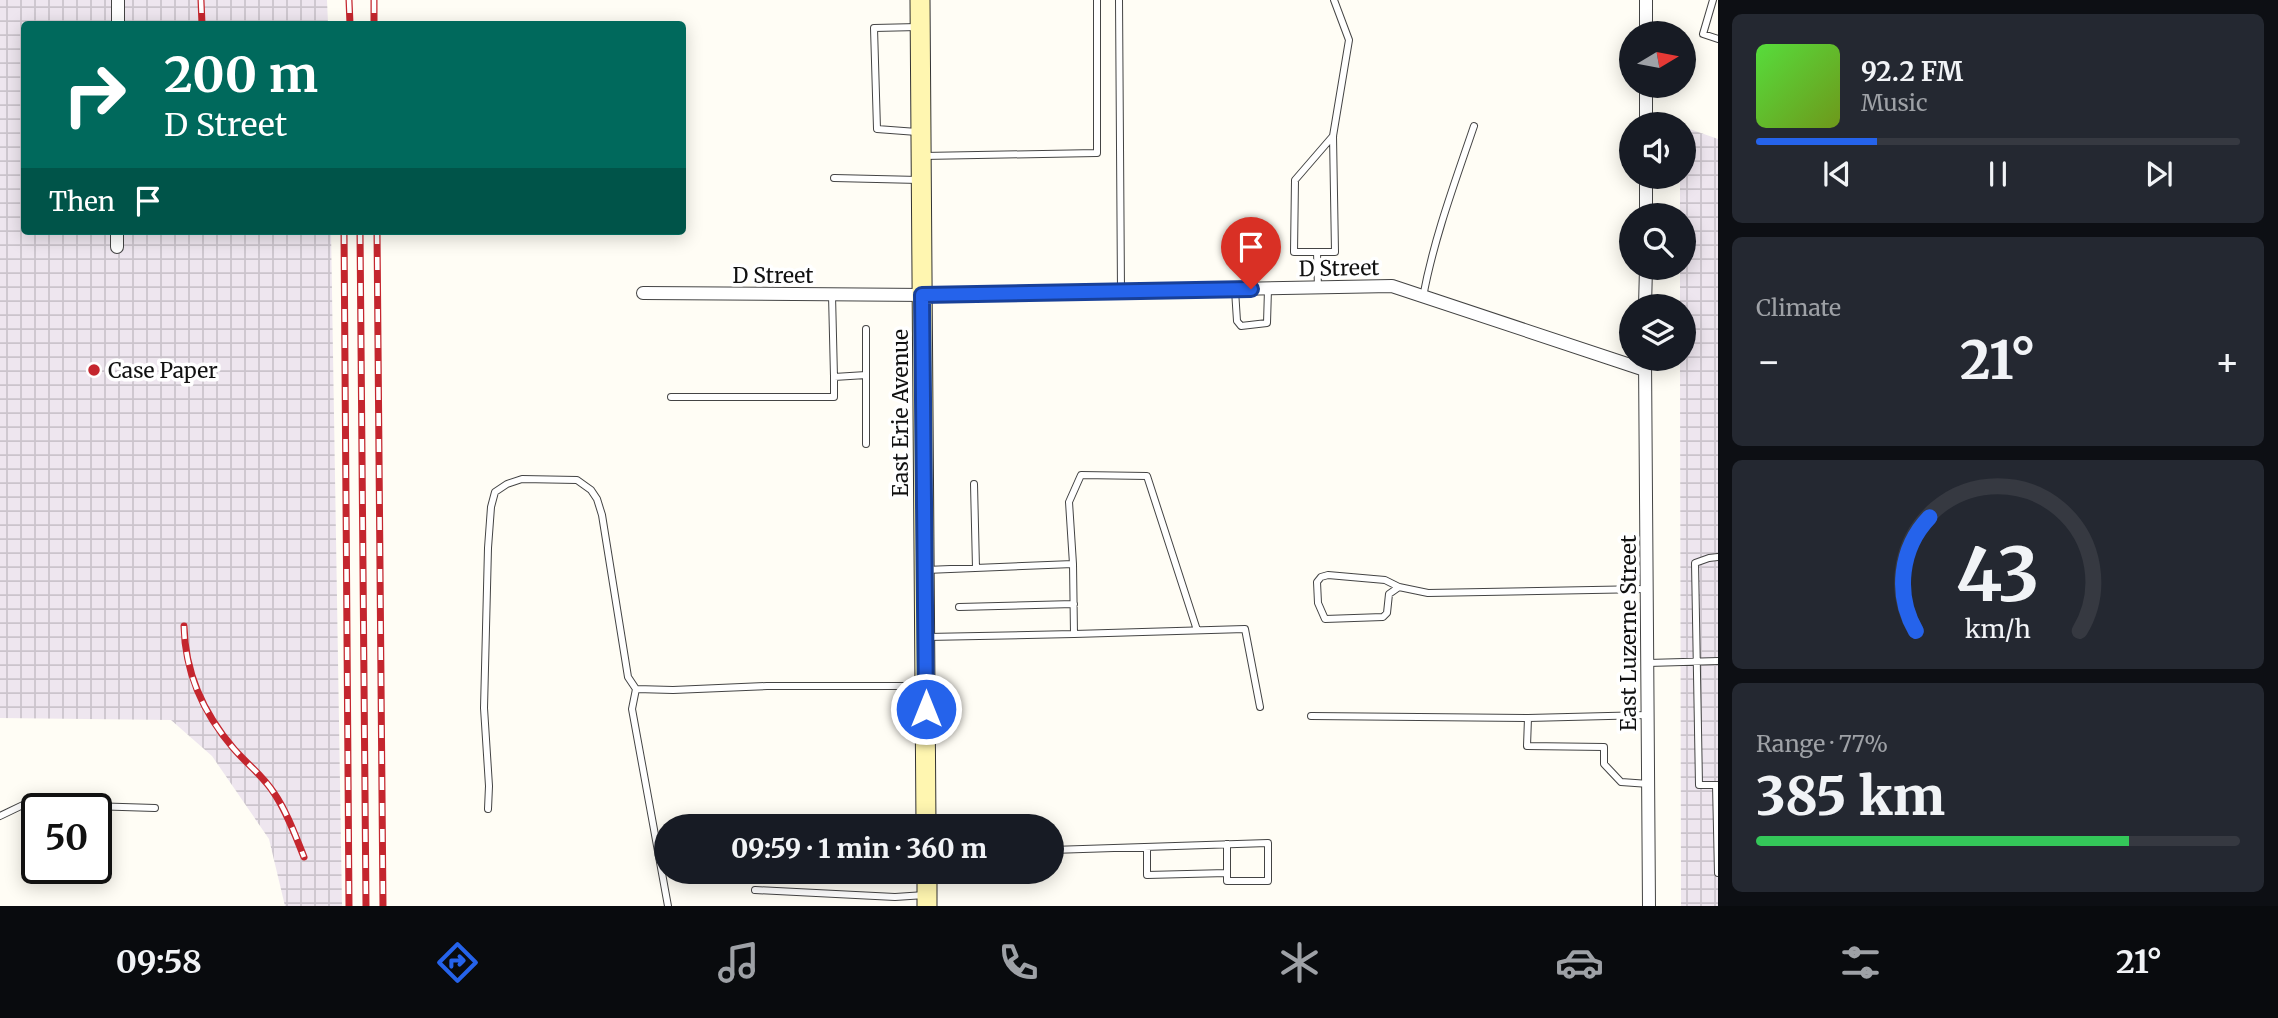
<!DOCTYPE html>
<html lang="en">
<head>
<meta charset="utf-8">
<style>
  body { margin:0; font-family:Merriweather,serif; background:#242831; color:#f1f3f6; height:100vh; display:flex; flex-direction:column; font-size:26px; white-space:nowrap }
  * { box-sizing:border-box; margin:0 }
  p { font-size:23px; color:#9ea1a6 }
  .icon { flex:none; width:38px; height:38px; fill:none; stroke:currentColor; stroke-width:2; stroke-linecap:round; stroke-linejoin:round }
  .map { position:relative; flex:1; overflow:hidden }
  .side { display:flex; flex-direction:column; gap:14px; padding:14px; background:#0d0f14; width:560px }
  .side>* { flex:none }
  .banner { position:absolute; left:21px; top:21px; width:665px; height:214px; border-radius:7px; box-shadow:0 4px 18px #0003; background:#00695c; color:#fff; overflow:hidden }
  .needle { width:46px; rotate:80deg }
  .controls { position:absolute; left:1619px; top:21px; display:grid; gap:14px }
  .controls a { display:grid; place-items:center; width:77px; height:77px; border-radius:50%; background:#171b24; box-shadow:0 4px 18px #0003; font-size:35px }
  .speed { position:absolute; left:21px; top:793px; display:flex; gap:14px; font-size:35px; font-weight:700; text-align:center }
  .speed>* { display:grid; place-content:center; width:91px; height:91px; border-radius:50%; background:#171b24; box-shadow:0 4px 18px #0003; line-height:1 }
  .speed .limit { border:4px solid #111; border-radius:10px; background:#fff; color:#111 }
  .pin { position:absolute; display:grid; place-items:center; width:60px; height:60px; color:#fff; margin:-72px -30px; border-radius:50% 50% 50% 0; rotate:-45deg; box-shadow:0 0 7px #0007 }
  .pin .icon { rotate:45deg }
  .me { position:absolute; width:77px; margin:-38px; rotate:0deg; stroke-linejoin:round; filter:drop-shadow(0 0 5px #0008) }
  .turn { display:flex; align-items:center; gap:24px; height:147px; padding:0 28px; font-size:32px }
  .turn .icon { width:91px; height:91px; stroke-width:2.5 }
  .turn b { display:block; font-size:49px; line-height:60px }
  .then { display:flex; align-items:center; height:66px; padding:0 28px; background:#0003; gap:14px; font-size:26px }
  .big { font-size:52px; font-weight:800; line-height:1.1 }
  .side .card { flex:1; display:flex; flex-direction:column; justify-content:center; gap:10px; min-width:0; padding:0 24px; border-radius:10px; background:#242831 }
  .side .dial { align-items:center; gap:0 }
  .dial svg { height:182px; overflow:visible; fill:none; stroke:#363941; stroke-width:7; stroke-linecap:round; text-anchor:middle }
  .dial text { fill:#f1f3f6; stroke:none }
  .song { display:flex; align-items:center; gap:21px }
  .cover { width:84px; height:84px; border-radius:10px; background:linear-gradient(135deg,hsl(110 70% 55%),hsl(80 70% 35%)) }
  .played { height:7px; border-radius:4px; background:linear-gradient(90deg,#2563eb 25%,#363941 25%) }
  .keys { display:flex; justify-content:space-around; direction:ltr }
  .heat { display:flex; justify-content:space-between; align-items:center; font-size:38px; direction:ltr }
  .charge { height:10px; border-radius:5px; background:linear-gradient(90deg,#34c759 77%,#363941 0) }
  .trip { position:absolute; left:654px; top:814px; width:410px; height:70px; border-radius:35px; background:#171b24; box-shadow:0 4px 18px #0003; font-weight:800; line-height:70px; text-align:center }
  .tabs { display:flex; height:112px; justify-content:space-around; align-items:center; background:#090b0e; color:#9ea1a6 }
  .tabs .icon { width:49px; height:49px }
  .tabs .selected { color:#2563eb }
  .tabs b { font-size:32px; color:#f1f3f6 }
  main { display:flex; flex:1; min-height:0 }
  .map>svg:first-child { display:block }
  .industrial { fill:url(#industrial-grid) }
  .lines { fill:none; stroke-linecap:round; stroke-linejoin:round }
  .service-casing { stroke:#444; stroke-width:8 }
  .minor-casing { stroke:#444; stroke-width:14 }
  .secondary-casing { stroke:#333; stroke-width:21 }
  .service { stroke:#fff; stroke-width:6 }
  .minor { stroke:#fff; stroke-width:12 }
  .secondary { stroke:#fff6b0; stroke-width:19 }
  .rail-casing { stroke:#c4262e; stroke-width:7 }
  .rail { stroke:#fff; stroke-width:4.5; stroke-dasharray:13; stroke-linecap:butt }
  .route-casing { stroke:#184099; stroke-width:18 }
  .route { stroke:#2563eb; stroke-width:12 }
  .poi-dot { fill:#c4262e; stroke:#fff; stroke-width:2.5 }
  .labels { text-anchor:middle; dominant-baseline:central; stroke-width:7; stroke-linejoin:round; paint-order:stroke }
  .street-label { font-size:21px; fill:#111; stroke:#fff }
  .poi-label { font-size:21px; fill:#111; stroke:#fff; text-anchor:start }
</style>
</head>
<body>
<main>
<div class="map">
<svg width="1718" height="906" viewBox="0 0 1718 906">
  <defs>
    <pattern id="industrial-grid" width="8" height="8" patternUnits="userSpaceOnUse" patternTransform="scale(1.75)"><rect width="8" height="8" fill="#eee6ef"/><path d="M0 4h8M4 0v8" fill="none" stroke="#cbc4cc"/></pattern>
  </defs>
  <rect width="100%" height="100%" fill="#fffdf5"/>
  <!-- industrial -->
  <path class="industrial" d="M 0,0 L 327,0 L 328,24 L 24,24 L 24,231 L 331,231 L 342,906 L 285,906 L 269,839 L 212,756 L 171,720 L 0,718 Z
    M 1684,127 L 1718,139 L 1718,906 L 1681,906 L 1680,359 L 1684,359 L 1684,306 L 1680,306 L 1680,268 L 1684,268 L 1684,215 L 1680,215 L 1680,177 L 1684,177 Z"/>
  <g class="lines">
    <!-- service casing -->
    <g class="service-casing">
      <path id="service" d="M 1119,0 L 1121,291
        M 1713,0 L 1703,34 L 1718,39
        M 917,132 L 877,129 L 874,28 L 918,27
        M 1333,136 L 1295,180 L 1294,252 L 1335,252 L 1333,136 L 1349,40 L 1334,0
        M 923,156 L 1097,153 L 1097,0
        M 834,178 L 919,180
        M 1317,252 L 1318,288
        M 1235,290 L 1237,321 L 1241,326 L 1267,323 L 1268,289
        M 832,295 L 834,377 L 866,375
        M 1423,297 C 1434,238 1455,182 1474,126
        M 866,329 L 866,444
        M 671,397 L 834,397 L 834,377
        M 974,484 L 976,568
        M 1718,557 L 1709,558 L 1695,563 L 1699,785 L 1718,785
        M 1073,564 L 1069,502 L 1081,475 L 1147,476 L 1197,630
        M 926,570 L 1073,564 L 1074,634 L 927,637
        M 1399,587 L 1389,594 L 1387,613 L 1383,617 L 1325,619 L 1318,603 L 1317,582 L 1321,577 L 1328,575 L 1385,580 L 1399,587 L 1428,593 L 1647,589
        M 959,607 L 1074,604
        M 1074,634 L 1245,629 L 1260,707
        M 1648,663 L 1718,661
        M 636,689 L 632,709 L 668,906
        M 1311,716 L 1528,718 L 1527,746 L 1604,747 L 1604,764 L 1621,782 L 1649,784
        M 1528,718 L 1648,715
        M 1716,785 L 1718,873
        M 488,809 L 489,786 L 484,708 L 488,548 L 491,507 L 495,492 L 507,484 L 522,479 L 577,480 L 591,490 L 597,499 L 602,515 L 628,677 L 636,689 L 673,690 L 767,686 L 923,686
        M 0,816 L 25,804 L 155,808
        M 1147,847 L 1147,875 L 1227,873
        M 1052,850 L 1268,843 L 1268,881 L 1227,881 L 1227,844
        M 755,890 L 895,897 L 925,895"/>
    </g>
    <!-- minor casing -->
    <g class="minor-casing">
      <path id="minor" d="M 118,24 L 118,0
        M 1646,33 L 1646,0
        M 1646,124 L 1646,86
        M 1646,215 L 1646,177
        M 117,247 L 117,231
        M 643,293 L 926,295 L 1392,286 L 1645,370
        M 1645,306 L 1646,268
        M 1645,359 L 1649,906"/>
    </g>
    <!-- secondary casing -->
    <g class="secondary-casing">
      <path id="secondary" d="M 920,0 L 926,826
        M 927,872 L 927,906"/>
    </g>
    <!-- service -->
    <use href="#service" class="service"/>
    <!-- minor -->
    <use href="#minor" class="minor"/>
    <!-- secondary -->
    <use href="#secondary" class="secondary"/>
    <!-- rail casing -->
    <g class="rail-casing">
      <path id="rail" d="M 201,0 L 202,24
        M 349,0 L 350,24
        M 374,0 L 374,24
        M 344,231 L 349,906
        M 360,231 L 366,906
        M 377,231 L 383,906
        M 184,626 C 185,673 203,713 234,749 C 247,764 263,776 274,793 C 287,812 295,835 304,857"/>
    </g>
    <!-- rail -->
    <use href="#rail" class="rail"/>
  </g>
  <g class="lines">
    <!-- route casing -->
    <g class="route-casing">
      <path id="route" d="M 926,709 L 922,295 L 1251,289"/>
    </g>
    <!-- route -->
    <use href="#route" class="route"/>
  </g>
  <!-- markers -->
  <circle class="poi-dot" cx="94" cy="370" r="7"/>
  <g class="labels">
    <!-- street labels -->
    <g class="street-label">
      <text transform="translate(1339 268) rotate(-1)">D Street</text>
      <text x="773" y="275">D Street</text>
      <text transform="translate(900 413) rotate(-90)">East Erie Avenue</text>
      <text transform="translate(1628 633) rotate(-90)">East Luzerne Street</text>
    </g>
    <!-- poi labels -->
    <g class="poi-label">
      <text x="108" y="370">Case Paper</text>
    </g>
  </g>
</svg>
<div class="controls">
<a><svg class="needle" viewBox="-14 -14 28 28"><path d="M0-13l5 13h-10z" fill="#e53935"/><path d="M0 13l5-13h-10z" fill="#9ea1a6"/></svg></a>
<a><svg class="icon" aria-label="sound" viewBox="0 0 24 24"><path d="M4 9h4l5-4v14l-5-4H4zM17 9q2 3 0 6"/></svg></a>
<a><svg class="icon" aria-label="search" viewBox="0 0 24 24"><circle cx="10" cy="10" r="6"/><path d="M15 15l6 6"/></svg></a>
<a><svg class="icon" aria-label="layers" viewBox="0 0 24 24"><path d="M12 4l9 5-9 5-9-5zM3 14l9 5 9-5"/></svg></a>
</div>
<div class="speed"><div class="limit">50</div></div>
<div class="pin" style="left:1251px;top:289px;background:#d93025"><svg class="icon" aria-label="arrive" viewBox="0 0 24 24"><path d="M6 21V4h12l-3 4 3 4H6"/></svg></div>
<svg class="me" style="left:926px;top:709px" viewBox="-20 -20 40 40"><circle r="17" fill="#2563eb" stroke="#fff" stroke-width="3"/><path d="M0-11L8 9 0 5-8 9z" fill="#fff"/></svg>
<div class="trip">09:59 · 1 min · 360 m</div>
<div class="banner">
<div class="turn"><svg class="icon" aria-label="right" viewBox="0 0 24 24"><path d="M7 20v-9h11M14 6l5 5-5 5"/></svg><div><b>200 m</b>D Street</div></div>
<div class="then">Then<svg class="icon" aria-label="arrive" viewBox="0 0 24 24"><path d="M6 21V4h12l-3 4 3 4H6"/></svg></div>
</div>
</div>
<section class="side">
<div class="card">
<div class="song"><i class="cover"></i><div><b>92.2 FM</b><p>Music</p></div></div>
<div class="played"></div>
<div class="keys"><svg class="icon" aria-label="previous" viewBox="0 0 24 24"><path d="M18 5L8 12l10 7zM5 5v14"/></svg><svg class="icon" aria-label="pause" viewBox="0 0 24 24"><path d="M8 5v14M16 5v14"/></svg><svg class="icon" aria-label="next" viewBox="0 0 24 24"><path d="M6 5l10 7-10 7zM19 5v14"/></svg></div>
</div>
<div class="card"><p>Climate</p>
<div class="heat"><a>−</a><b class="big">21°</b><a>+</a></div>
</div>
<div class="card dial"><svg viewBox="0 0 100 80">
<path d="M14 69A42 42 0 1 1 86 69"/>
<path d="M14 69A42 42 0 0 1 20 19" stroke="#2563eb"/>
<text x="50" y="56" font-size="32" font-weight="700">43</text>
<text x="50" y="72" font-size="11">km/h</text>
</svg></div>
<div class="card"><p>Range · 77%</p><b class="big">385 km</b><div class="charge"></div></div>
</section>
</main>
<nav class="tabs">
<b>09:58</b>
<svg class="icon selected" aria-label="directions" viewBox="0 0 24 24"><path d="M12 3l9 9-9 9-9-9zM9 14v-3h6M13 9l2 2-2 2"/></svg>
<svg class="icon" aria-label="music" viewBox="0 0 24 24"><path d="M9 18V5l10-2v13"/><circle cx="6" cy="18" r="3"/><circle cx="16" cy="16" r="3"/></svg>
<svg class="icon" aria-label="phone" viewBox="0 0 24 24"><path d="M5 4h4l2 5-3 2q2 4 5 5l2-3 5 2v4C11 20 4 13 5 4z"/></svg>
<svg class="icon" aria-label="climate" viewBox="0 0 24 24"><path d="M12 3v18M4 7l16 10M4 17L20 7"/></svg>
<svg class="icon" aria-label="car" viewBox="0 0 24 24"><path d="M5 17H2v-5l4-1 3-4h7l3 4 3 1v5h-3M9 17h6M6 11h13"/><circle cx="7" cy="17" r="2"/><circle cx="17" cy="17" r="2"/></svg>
<svg class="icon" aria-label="filters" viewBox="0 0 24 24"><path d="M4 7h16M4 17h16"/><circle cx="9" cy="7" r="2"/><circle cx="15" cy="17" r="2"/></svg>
<b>21°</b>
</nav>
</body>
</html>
